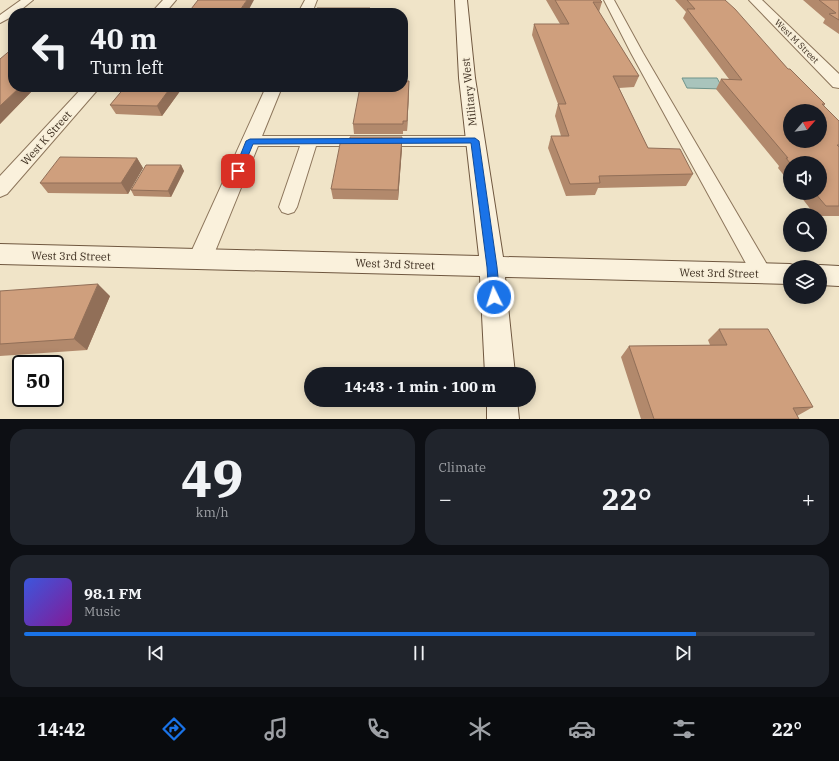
<!DOCTYPE html>
<html lang="en">
<head>
<meta charset="utf-8">
<style>
  body { margin:0; font-family:"IBM Plex Serif",serif; background:#20242c; color:#f1f3f6; height:100vh; display:flex; flex-direction:column; font-size:15px; white-space:nowrap }
  * { box-sizing:border-box; margin:0 }
  p { font-size:13px; color:#9ea1a6 }
  .icon { flex:none; width:22px; height:22px; fill:none; stroke:currentColor; stroke-width:2; stroke-linecap:round; stroke-linejoin:round }
  .map { position:relative; height:419px; overflow:hidden }
  .drawer { display:flex; flex-direction:column; gap:10px; padding:10px; background:#0d0f14; flex:1 }
  .drawer>* { flex:none }
  .guide { position:absolute; left:8px; top:8px; width:400px; height:84px; border-radius:16px; box-shadow:0 2px 10px #0003; background:#171b24; color:#f1f3f6; overflow:hidden }
  .needle { width:26px; rotate:62deg }
  .fabs { position:absolute; left:783px; top:104px; display:grid; gap:8px }
  .fabs a { display:grid; place-items:center; width:44px; height:44px; border-radius:50%; background:#171b24; box-shadow:0 2px 10px #0003; font-size:20px }
  .speed { position:absolute; left:12px; top:355px; display:flex; gap:8px; font-size:20px; font-weight:700; text-align:center }
  .speed>* { display:grid; place-content:center; width:52px; height:52px; border-radius:50%; background:#171b24; box-shadow:0 2px 10px #0003; line-height:1 }
  .speed .limit { border:2px solid #111; border-radius:6px; background:#fff; color:#111 }
  .pin { position:absolute; display:grid; place-items:center; width:34px; height:34px; color:#fff; margin:-17px; border-radius:8px; box-shadow:0 2px 6px #0006 }
  .me { position:absolute; width:44px; margin:-22px; rotate:356deg; stroke-linejoin:round; filter:drop-shadow(0 0 3px #0008) }
  .turn { display:flex; align-items:center; gap:14px; height:84px; padding:0 16px; font-size:18px }
  .turn .icon { width:52px; height:52px; stroke-width:2.5 }
  .turn b { display:block; font-size:28px; line-height:34px }
  .big { font-size:30px; font-weight:700; line-height:1.1 }
  .drawer .card { flex:1; display:flex; flex-direction:column; justify-content:center; gap:6px; min-width:0; padding:0 14px; border-radius:16px; background:#20242c }
  .drawer .dial { align-items:center; gap:0 }
  .dial b { font-size:52px; line-height:1 }
  .song { display:flex; align-items:center; gap:12px }
  .cover { width:48px; height:48px; border-radius:6px; background:linear-gradient(135deg,hsl(230 70% 55%),hsl(290 70% 35%)) }
  .played { height:4px; border-radius:2px; background:linear-gradient(90deg,#1a73e8 85%,#363941 85%) }
  .keys { display:flex; justify-content:space-around; direction:ltr }
  .heat { display:flex; justify-content:space-between; align-items:center; font-size:22px; direction:ltr }
  .drawer .tiles { flex:1; display:grid; gap:10px; grid-template-columns:1fr 1fr }
  .card:last-child { grid-column:span 2 }
  .trip { position:absolute; left:304px; top:367px; width:232px; height:40px; border-radius:20px; background:#171b24; box-shadow:0 2px 10px #0003; font-weight:700; line-height:40px; text-align:center }
  .dock { display:flex; height:64px; justify-content:space-around; align-items:center; background:#090b0e; color:#9ea1a6 }
  .dock .icon { width:28px; height:28px }
  .dock .active { color:#1a73e8 }
  .dock b { font-size:18px; color:#f1f3f6 }
  .map>svg:first-child { display:block }
  .water { fill:#a9c4bc; stroke:#6f938a }
  .lines { fill:none; stroke-linecap:round; stroke-linejoin:round }
  .lane-casing { stroke:#8d765c; stroke-width:2 }
  .street-casing { stroke:#8d765c; stroke-width:2 }
  .secondary-casing { stroke:#6f573f; stroke-width:2 }
  .lane { fill:#faf1dc; fill-rule:evenodd }
  .street { fill:#faf1dc; fill-rule:evenodd }
  .secondary { fill:#faf1dc; fill-rule:evenodd }
  .wall { fill:#b2896c }
  .shaded-wall { fill:#916f58 }
  .building { fill:#cf9f7d; stroke:#916f58; fill-rule:evenodd }
  .route { fill:#1a73e8; stroke:#114b97 }
  .labels { text-anchor:middle; dominant-baseline:central; stroke-width:3; stroke-linejoin:round; paint-order:stroke }
  .far-street-label { font-size:9px; fill:#3d2e20; stroke:#f7eed8 }
  .street-label { font-size:11px; fill:#3d2e20; stroke:#f7eed8 }
</style>
</head>
<body>
<div class="map">
<svg width="839" height="419" viewBox="0 0 839 419">
  <rect width="100%" height="100%" fill="#f0e4c8"/>
  <!-- water -->
  <path class="water" d="M 682,78 L 717,78 L 723,89 L 687,88 Z"/>
  <g class="lines">
    <!-- lane casing -->
    <g class="lane-casing">
      <path id="lane" d="M 21,0 L 33,0 L 17,13 L 13,13 L 13,16 L 0,23 L 0,15 Z
        M 604,0 L 614,0 L 643,53 L 769,268 L 772,274 L 769,280 L 762,282 L 755,280 L 631,53 Z
        M 250,136 L 475,136 L 481,137 L 483,141 L 481,145 L 475,146 L 316,146 L 297,207 L 294,212 L 288,214 L 282,212 L 279,207 L 300,146 L 250,146 L 244,145 L 242,141 L 244,137 Z"/>
    </g>
    <!-- street casing -->
    <g class="street-casing">
      <path id="street" d="M 163,0 L 176,0 L 165,13 L 151,13 Z
        M 305,0 L 317,0 L 312,13 L 298,13 Z
        M 749,0 L 762,0 L 839,74 L 839,88 L 833,87 Z
        M 83,87 L 100,87 L 7,194 L 0,197 L 0,176 Z
        M 266,87 L 282,87 L 212,259 L 209,266 L 200,269 L 191,266 L 188,259 Z"/>
    </g>
    <!-- secondary casing -->
    <g class="secondary-casing">
      <path id="secondary" d="M 455,0 L 467,0 L 475,78 L 503,257 L 790,264 L 799,267 L 790,267 L 790,284 L 505,277 L 515,374 L 485,374 L 480,276 L 0,264 L 0,244 L 479,256 L 459,78 Z
        M 820,265 L 839,266 L 839,286 L 820,285 L 820,267 L 813,267 Z
        M 487,400 L 517,400 L 519,419 L 487,419 Z"/>
    </g>
    <!-- lane -->
    <use href="#lane" class="lane"/>
    <!-- street -->
    <use href="#street" class="street"/>
    <!-- secondary -->
    <use href="#secondary" class="secondary"/>
  </g>
  <!-- wall -->
  <path class="wall" d="M 546,0 L 600,0 L 602,2 L 599,12 L 639,76 L 634,87 L 619,88 L 648,148 L 693,174 L 686,186 L 598,188 L 595,195 L 566,196 L 548,148 L 551,136 L 561,136 L 555,116 L 558,104 L 532,35 L 534,24 L 560,24 Z
    M 675,0 L 725,0 L 788,69 L 825,104 L 824,106 L 839,121 L 839,216 L 820,216 L 820,215 L 815,215 L 798,193 L 820,193 L 790,163 L 790,183 L 778,168 L 779,166 L 716,89 L 721,79 L 729,79 L 683,18 L 686,12 Z
    M 803,0 L 839,0 L 839,34 L 823,23 L 825,19 Z
    M 0,59 L 13,87 L 39,87 L 36,90 L 33,90 L 0,124 Z
    M 125,87 L 183,87 L 162,116 L 116,114 L 110,105 Z
    M 409,91 L 407,131 L 403,131 L 403,134 L 354,134 L 353,124 Z
    M 402,148 L 398,200 L 333,199 L 331,189 Z
    M 137,158 L 143,168 L 128,194 L 48,193 L 40,183 Z
    M 181,165 L 184,171 L 171,197 L 134,196 L 131,190 Z
    M 0,291 L 110,296 L 87,350 L 0,356 Z
    M 719,329 L 813,407 L 797,416 L 799,419 L 641,419 L 621,357 L 629,346 L 710,345 L 708,340 Z"/>
  <!-- shaded-wall -->
  <path class="shaded-wall" d="M 247,0 L 254,0 L 247,13 L 238,13 Z
    M 409,81 L 409,91 L 407,131 L 407,121 Z
    M 20,87 L 31,87 L 33,90 L 0,124 L 0,106 Z
    M 34,87 L 39,87 L 36,90 Z
    M 171,87 L 183,87 L 162,116 L 157,106 Z
    M 402,137 L 402,148 L 398,200 L 398,190 Z
    M 137,158 L 143,168 L 128,194 L 121,183 Z
    M 181,165 L 184,171 L 171,197 L 168,191 Z
    M 98,284 L 110,296 L 87,350 L 74,339 Z"/>
  <!-- building -->
  <path class="building" d="M 198,0 L 247,0 L 238,13 L 188,13 Z
    M 555,0 L 600,0 L 602,2 L 593,2 L 639,76 L 613,76 L 648,148 L 680,149 L 693,174 L 599,176 L 600,183 L 570,184 L 551,136 L 569,136 L 558,104 L 566,104 L 534,24 L 569,24 Z
    M 687,0 L 725,0 L 735,9 L 788,69 L 790,69 L 825,104 L 822,104 L 839,121 L 839,145 L 837,145 L 839,147 L 839,206 L 826,206 L 815,193 L 820,193 L 820,163 L 790,163 L 786,158 L 788,158 L 721,79 L 742,80 L 687,9 L 695,9 ZM 790,111 L 820,111 L 820,141 L 790,141 Z
    M 819,0 L 839,0 L 839,20 L 829,14 L 836,13 Z
    M 317,8 L 370,8 L 369,13 L 315,13 Z
    M 13,48 L 13,87 L 20,87 L 0,106 L 0,59 Z
    M 403,81 L 409,81 L 407,121 L 403,121 L 403,124 L 353,124 L 360,87 L 403,87 Z
    M 125,87 L 171,87 L 157,106 L 110,105 Z
    M 350,137 L 402,137 L 398,190 L 331,189 L 341,139 L 350,139 Z
    M 60,157 L 137,158 L 121,183 L 40,183 Z
    M 146,165 L 181,165 L 168,191 L 131,190 Z
    M 98,284 L 74,339 L 0,344 L 0,291 Z
    M 719,329 L 768,329 L 813,407 L 793,408 L 799,419 L 654,419 L 629,346 L 727,345 Z"/>
  <!-- route -->
  <path class="route" d="M 475,138 L 479,141 L 497,267 L 500,297 L 498,301 L 494,302 L 491,301 L 489,297 L 487,267 L 471,143 L 253,144 L 241,173 L 235,173 L 234,171 L 246,141 L 250,139 Z"/>
  <g class="labels">
    <!-- far-street labels -->
    <g class="far-street-label">
      <text transform="translate(797 41) rotate(45)">West M Street</text>
    </g>
    <!-- street labels -->
    <g class="street-label">
      <text transform="translate(469 92) rotate(-96)">Military West</text>
      <text transform="translate(46 138) rotate(-48)">West K Street</text>
      <text transform="translate(71 256) rotate(1)">West 3rd Street</text>
      <text transform="translate(395 264) rotate(2)">West 3rd Street</text>
      <text transform="translate(719 273) rotate(1)">West 3rd Street</text>
    </g>
  </g>
</svg>
<div class="fabs">
<a><svg class="needle" viewBox="-14 -14 28 28"><path d="M0-13l5 13h-10z" fill="#e53935"/><path d="M0 13l5-13h-10z" fill="#9ea1a6"/></svg></a>
<a><svg class="icon" aria-label="sound" viewBox="0 0 24 24"><path d="M4 9h4l5-4v14l-5-4H4zM17 9q2 3 0 6"/></svg></a>
<a><svg class="icon" aria-label="search" viewBox="0 0 24 24"><circle cx="10" cy="10" r="6"/><path d="M15 15l6 6"/></svg></a>
<a><svg class="icon" aria-label="layers" viewBox="0 0 24 24"><path d="M12 4l9 5-9 5-9-5zM3 14l9 5 9-5"/></svg></a>
</div>
<div class="speed"><div class="limit">50</div></div>
<div class="pin" style="left:238px;top:171px;background:#d93025"><svg class="icon" aria-label="arrive" viewBox="0 0 24 24"><path d="M6 21V4h12l-3 4 3 4H6"/></svg></div>
<svg class="me" style="left:494px;top:297px" viewBox="-20 -20 40 40"><circle r="17" fill="#1a73e8" stroke="#fff" stroke-width="3"/><path d="M0-11L8 9 0 5-8 9z" fill="#fff"/></svg>
<div class="trip">14:43 · 1 min · 100 m</div>
<div class="guide">
<div class="turn"><svg class="icon" aria-label="left" viewBox="0 0 24 24"><path d="M17 20v-9H6M10 6l-5 5 5 5"/></svg><div><b>40 m</b>Turn left</div></div>
</div>
</div>
<section class="drawer">
<div class="tiles">
<div class="card dial"><b>49</b><p>km/h</p></div>
<div class="card"><p>Climate</p>
<div class="heat"><a>−</a><b class="big">22°</b><a>+</a></div>
</div>
<div class="card">
<div class="song"><i class="cover"></i><div><b>98.1 FM</b><p>Music</p></div></div>
<div class="played"></div>
<div class="keys"><svg class="icon" aria-label="previous" viewBox="0 0 24 24"><path d="M18 5L8 12l10 7zM5 5v14"/></svg><svg class="icon" aria-label="pause" viewBox="0 0 24 24"><path d="M8 5v14M16 5v14"/></svg><svg class="icon" aria-label="next" viewBox="0 0 24 24"><path d="M6 5l10 7-10 7zM19 5v14"/></svg></div>
</div>
</div>
</section>
<nav class="dock">
<b>14:42</b>
<svg class="icon active" aria-label="directions" viewBox="0 0 24 24"><path d="M12 3l9 9-9 9-9-9zM9 14v-3h6M13 9l2 2-2 2"/></svg>
<svg class="icon" aria-label="music" viewBox="0 0 24 24"><path d="M9 18V5l10-2v13"/><circle cx="6" cy="18" r="3"/><circle cx="16" cy="16" r="3"/></svg>
<svg class="icon" aria-label="phone" viewBox="0 0 24 24"><path d="M5 4h4l2 5-3 2q2 4 5 5l2-3 5 2v4C11 20 4 13 5 4z"/></svg>
<svg class="icon" aria-label="climate" viewBox="0 0 24 24"><path d="M12 3v18M4 7l16 10M4 17L20 7"/></svg>
<svg class="icon" aria-label="car" viewBox="0 0 24 24"><path d="M5 17H2v-5l4-1 3-4h7l3 4 3 1v5h-3M9 17h6M6 11h13"/><circle cx="7" cy="17" r="2"/><circle cx="17" cy="17" r="2"/></svg>
<svg class="icon" aria-label="filters" viewBox="0 0 24 24"><path d="M4 7h16M4 17h16"/><circle cx="9" cy="7" r="2"/><circle cx="15" cy="17" r="2"/></svg>
<b>22°</b>
</nav>
</body>
</html>
